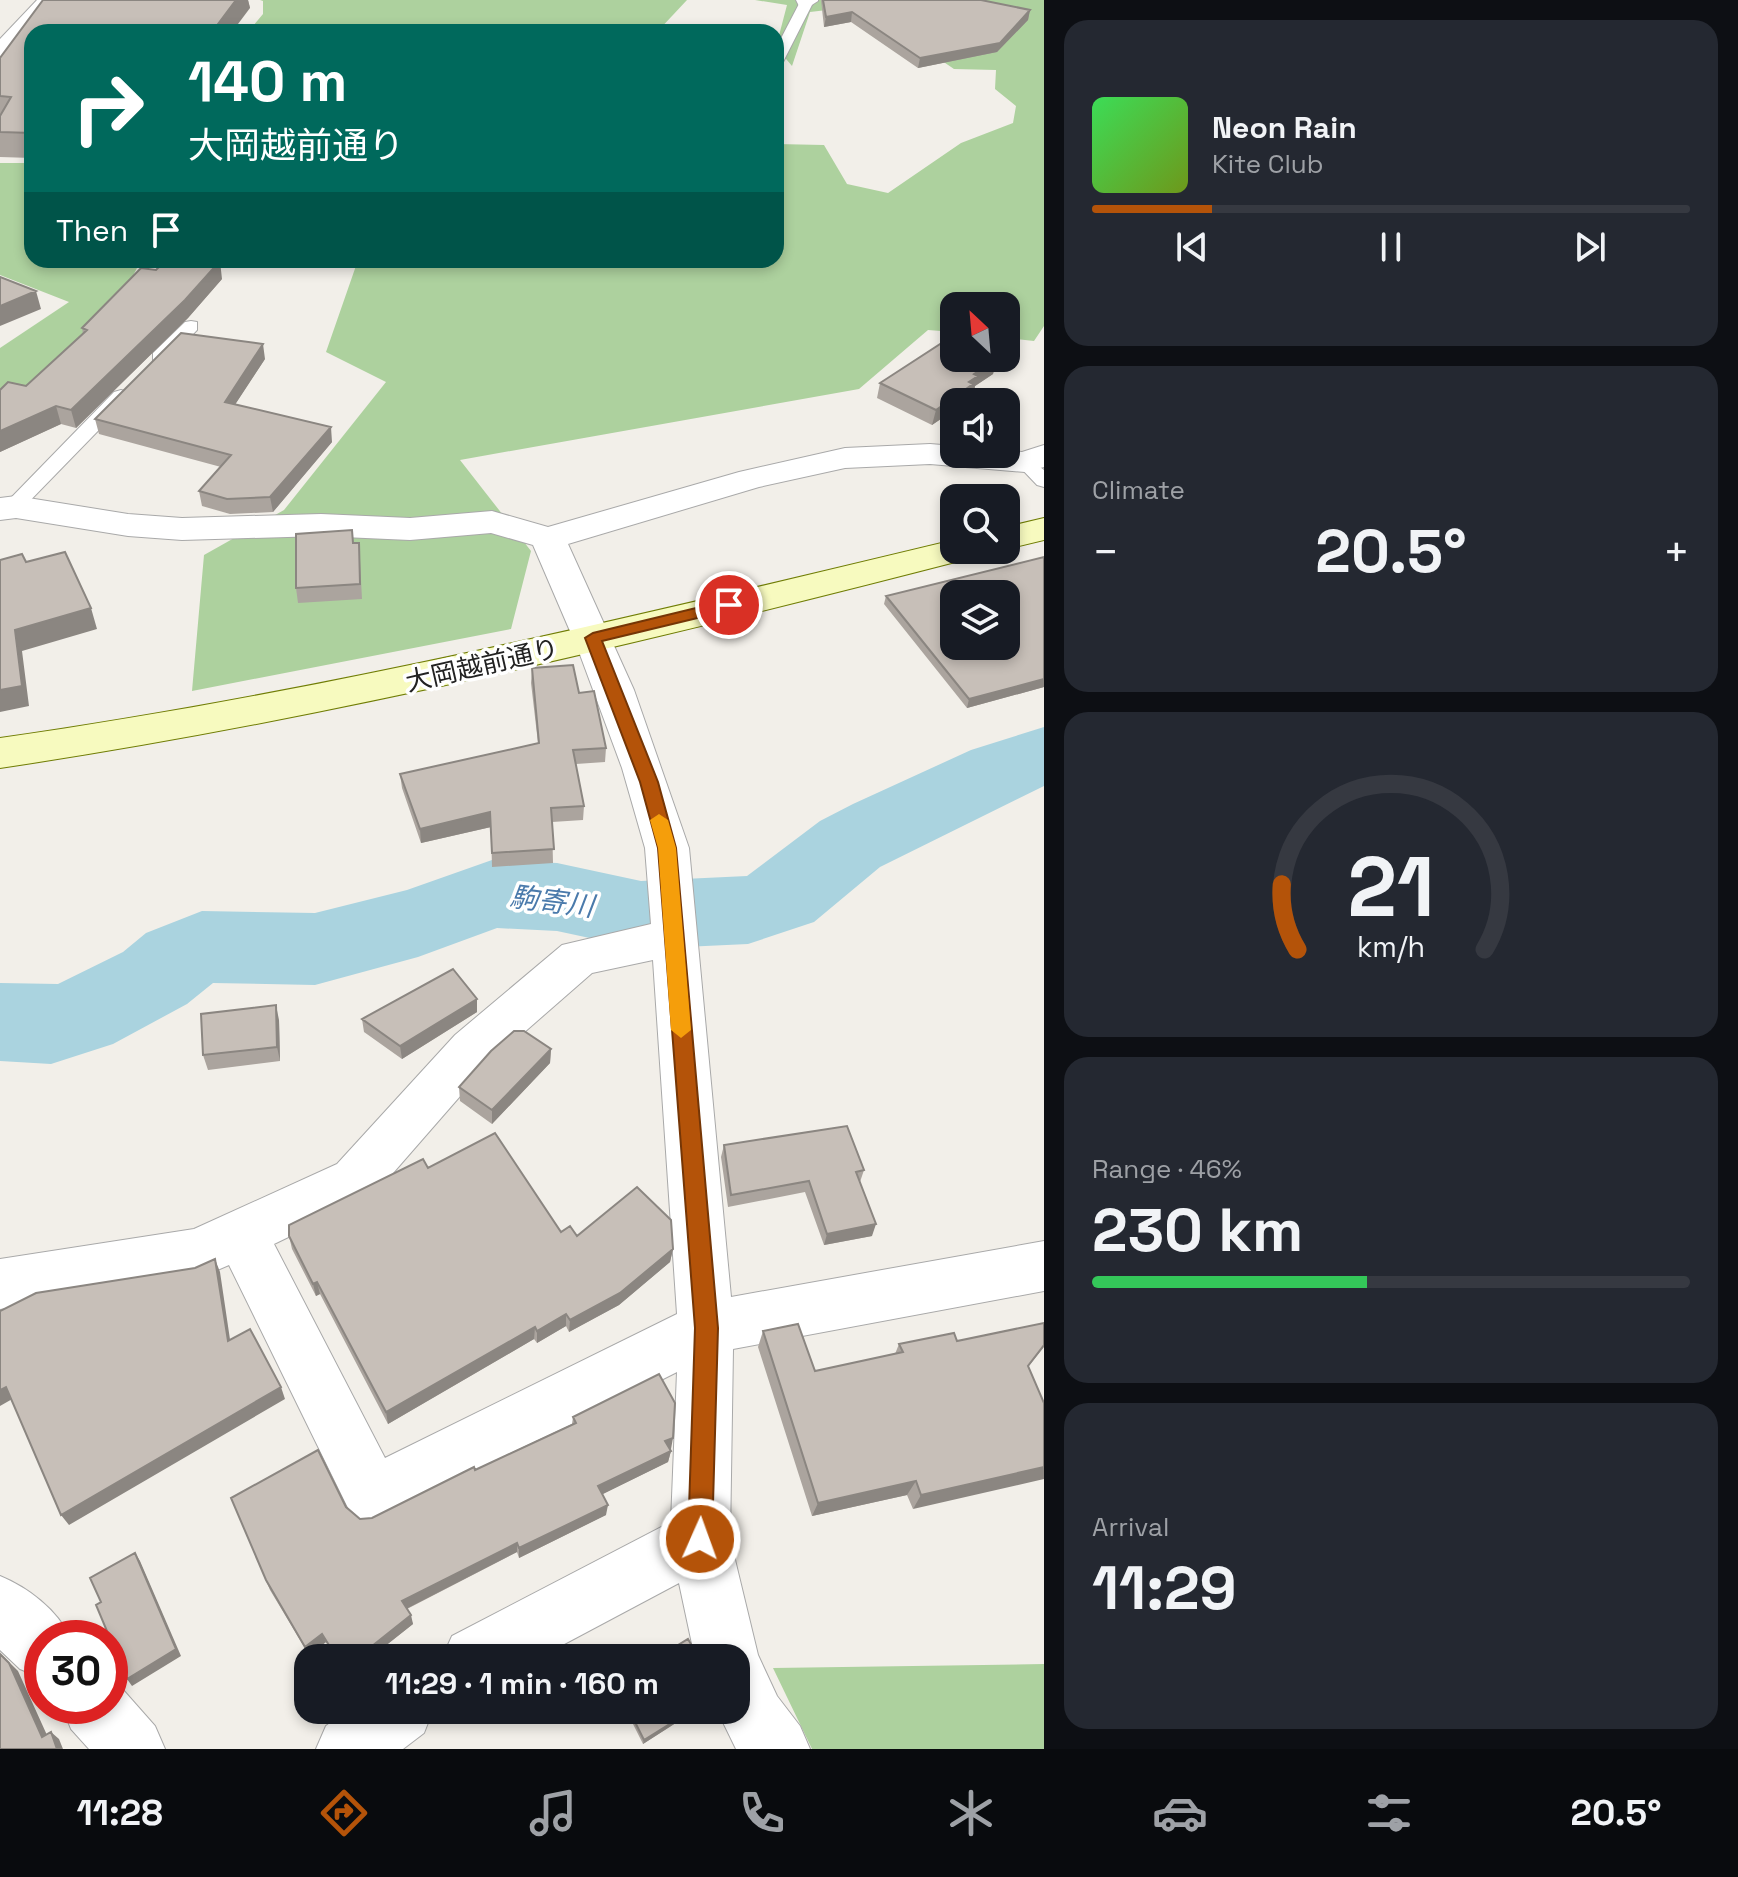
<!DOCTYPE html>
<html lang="en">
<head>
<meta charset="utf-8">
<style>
  body { margin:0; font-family:"Space Grotesk","Noto Sans JP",sans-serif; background:#242831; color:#f1f3f6; height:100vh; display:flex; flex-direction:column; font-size:30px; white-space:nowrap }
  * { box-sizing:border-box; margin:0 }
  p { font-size:26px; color:#9ea1a6 }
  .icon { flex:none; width:44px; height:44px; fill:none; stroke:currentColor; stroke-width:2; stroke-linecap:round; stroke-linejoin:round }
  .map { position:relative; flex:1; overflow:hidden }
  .drawer { display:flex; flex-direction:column; gap:20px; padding:20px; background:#0d0f14; width:694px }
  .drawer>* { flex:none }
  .banner { position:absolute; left:24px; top:24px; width:760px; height:244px; border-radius:24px; box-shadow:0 4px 12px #0003; background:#00695c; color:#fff; overflow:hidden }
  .needle { width:52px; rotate:334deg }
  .fabs { position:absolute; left:940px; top:292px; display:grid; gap:16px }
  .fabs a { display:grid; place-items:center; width:80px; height:80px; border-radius:16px; background:#171b24; box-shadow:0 4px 12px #0003; font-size:40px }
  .speed { position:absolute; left:24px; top:1620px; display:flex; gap:16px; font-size:40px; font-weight:700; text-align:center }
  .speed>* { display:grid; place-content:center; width:104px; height:104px; border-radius:50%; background:#171b24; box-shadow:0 4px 12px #0003; line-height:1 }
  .speed .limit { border:12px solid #d22; background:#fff; color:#111 }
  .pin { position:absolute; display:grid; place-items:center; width:68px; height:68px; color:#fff; margin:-34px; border:4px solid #fff; border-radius:50%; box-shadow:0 2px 8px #0007 }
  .me { position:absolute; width:88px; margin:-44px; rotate:2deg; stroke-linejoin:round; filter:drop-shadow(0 0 6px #0008) }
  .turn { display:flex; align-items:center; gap:28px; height:168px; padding:0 32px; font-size:36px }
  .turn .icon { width:104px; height:104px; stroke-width:2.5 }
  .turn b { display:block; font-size:56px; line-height:68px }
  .then { display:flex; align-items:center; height:76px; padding:0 32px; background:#0003; gap:16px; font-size:30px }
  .big { font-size:60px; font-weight:600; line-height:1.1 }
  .drawer .card { flex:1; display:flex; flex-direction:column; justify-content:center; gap:12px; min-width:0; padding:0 28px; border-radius:24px; background:#242831 }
  .drawer .dial { align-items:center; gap:0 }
  .dial svg { height:208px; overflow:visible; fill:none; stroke:#363941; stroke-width:7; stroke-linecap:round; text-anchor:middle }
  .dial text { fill:#f1f3f6; stroke:none }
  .song { display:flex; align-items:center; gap:24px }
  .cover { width:96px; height:96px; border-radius:12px; background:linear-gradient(135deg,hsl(130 70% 55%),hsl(80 70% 35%)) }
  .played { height:8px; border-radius:4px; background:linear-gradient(90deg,#b45309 20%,#363941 20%) }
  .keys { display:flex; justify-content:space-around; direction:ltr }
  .heat { display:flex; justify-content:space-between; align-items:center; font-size:44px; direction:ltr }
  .charge { height:12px; border-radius:6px; background:linear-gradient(90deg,#34c759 46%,#363941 0) }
  .trip { position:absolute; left:294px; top:1644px; width:456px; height:80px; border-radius:24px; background:#171b24; box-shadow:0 4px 12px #0003; font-weight:600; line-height:80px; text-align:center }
  .tab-bar { display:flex; height:128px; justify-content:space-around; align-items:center; background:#090b0e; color:#9ea1a6 }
  .tab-bar .icon { width:56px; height:56px }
  .tab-bar .on { color:#b45309 }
  .tab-bar b { font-size:36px; color:#f1f3f6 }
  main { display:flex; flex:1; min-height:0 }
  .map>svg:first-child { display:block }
  .forest { fill:#add19e }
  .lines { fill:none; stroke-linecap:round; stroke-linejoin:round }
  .river { fill:#aad3df; fill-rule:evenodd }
  .lane-casing { stroke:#a9a9a9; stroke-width:2 }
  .street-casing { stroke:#a9a9a9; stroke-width:2 }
  .secondary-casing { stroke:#707d05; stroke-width:2 }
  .lane { fill:#fff; fill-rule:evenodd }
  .street { fill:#fff; fill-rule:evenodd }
  .secondary { fill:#f7fabf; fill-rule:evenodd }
  .wall { fill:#aba49e }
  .shaded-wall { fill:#8b8681 }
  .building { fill:#c7bfb8; stroke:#8b8681; stroke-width:2; fill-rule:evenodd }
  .route { fill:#b45309; stroke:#753606; stroke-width:2 }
  .slow { fill:#f59e0b }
  .labels { text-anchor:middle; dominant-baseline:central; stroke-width:7; stroke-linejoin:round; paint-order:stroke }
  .street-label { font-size:26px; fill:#222; stroke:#fff }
  .water-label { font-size:28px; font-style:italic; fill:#4a7aab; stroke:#fff }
</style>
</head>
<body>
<main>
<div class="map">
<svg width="1044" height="1749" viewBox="0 0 1044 1749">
  <rect width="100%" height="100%" fill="#f2efe9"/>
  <!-- forest -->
  <path class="forest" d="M 260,0 L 687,0 L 657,32 L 248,32 L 263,14 L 263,1 Z
    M 755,0 L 1044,0 L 1044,326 L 1034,341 L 1006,338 L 1006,306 L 954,306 L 954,332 L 928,330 L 859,389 L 460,460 L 531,551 L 511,629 L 192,691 L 204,555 L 284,510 L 386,382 L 326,352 L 358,260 L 776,260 L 776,144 L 824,145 L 847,184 L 888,193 L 961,143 L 1013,123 L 1016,106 L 995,89 L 996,70 L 954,69 L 861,6 L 810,12 L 792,66 L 776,47 L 787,5 Z
    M 0,163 L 32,163 L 32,260 L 155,260 L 137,268 L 109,323 L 0,409 L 0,348 L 69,302 L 0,275 Z
    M 1044,1664 L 1044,1749 L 812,1749 L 773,1668 Z"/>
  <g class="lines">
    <!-- river -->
    <path class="river" d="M 1044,727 L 1044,786 L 880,867 L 814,922 L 748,944 L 641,949 L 557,931 L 497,928 L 418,957 L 315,985 L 213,983 L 187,1004 L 113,1044 L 51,1064 L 0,1061 L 0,983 L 58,984 L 123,952 L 146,933 L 202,911 L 315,913 L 407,890 L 492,860 L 557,863 L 641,881 L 747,876 L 820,821 L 853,804 L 971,750 Z"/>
    <!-- lane casing -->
    <g class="lane-casing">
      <path id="lane" d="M 801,0 L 814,1 L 783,62 L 776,66 L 776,48 Z
        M 191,321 L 197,322 L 197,330 L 167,361 L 153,361 L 153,353 L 185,322 Z
        M 121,390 L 128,392 L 128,400 L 19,512 L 5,512 L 2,508 L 5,504 L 114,392 Z
        M 1025,456 L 1044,470 L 1044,487 L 1037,485 L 1015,462 Z"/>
    </g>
    <!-- street casing -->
    <g class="street-casing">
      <path id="street" d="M 37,0 L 61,0 L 8,58 L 0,60 L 0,39 Z
        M 796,0 L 818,0 L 818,1 L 807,8 L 799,6 Z
        M 930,444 L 954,446 L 954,454 L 1006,454 L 1006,450 L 1022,452 L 1044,445 L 1044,467 L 1025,472 L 930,464 L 845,468 L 759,487 L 568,544 L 634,690 L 689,848 L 731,1297 L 1044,1241 L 1044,1291 L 733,1349 L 730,1539 L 758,1655 L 777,1696 L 800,1726 L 810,1749 L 736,1749 L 717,1710 L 736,1710 L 736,1658 L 695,1658 L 679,1583 L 538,1658 L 442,1658 L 452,1636 L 671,1522 L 677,1372 L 373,1525 L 352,1516 L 229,1265 L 199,1278 L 0,1309 L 0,1259 L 194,1229 L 337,1164 L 455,1035 L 562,945 L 651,924 L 645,848 L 622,768 L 579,652 L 533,545 L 491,533 L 410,540 L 321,536 L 182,540 L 128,536 L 16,518 L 0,520 L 0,498 L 16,496 L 128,514 L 182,518 L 321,514 L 410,518 L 492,511 L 548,527 L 739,472 L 845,448 ZM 653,960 L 677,1314 L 385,1458 L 274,1244 L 373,1196 L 489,1063 L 592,973 Z
        M 0,1576 C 27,1587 58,1610 70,1638 L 42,1638 L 42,1678 L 20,1669 L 0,1650 Z
        M 110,1680 L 117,1683 L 155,1726 L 165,1749 L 89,1749 L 71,1729 L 62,1706 L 110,1706 Z
        M 347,1710 L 433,1710 L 424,1733 L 403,1749 L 316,1749 L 326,1726 Z"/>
    </g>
    <!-- secondary casing -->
    <g class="secondary-casing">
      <path id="secondary" d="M 1044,518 L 1044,540 L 1006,549 L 1006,527 Z
        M 954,540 L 954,550 L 976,550 L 971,558 C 650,641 328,719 0,768 L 0,738 C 323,692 638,616 954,540 Z"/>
    </g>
    <!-- lane -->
    <use href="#lane" class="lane"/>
    <!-- street -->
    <use href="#street" class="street"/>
    <!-- secondary -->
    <use href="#secondary" class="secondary"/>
  </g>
  <!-- wall -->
  <path class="wall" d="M 43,0 L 248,0 L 250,8 L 32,32 L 32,158 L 0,157 L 0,58 Z
    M 821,0 L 981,0 L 1030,10 L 1028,20 L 997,52 L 918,68 L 851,22 L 824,27 Z
    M 222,279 L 188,318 L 76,428 L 61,424 L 0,452 L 0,390 L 26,386 L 83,334 L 82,328 Z
    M 997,358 L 993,374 L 975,386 L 974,392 L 970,394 L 969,399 L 965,402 L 954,402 L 954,410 L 932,425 L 877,398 L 880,383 Z
    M 265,359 L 235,404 L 332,442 L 273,512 L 230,514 L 202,506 L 199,491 L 221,467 L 99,434 L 95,419 Z
    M 354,543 L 359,543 L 362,599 L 298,603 L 296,588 Z
    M 1044,557 L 1044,687 L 967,708 L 884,604 L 886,596 Z
    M 532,668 L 579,693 L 606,748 L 605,762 L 576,764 L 584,806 L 583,820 L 552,822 L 553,863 L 492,867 L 491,827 L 421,843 L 402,788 L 400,774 L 538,743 L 531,683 Z
    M 477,999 L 477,1012 L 402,1059 L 364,1032 L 362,1019 Z
    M 279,1020 L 280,1061 L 208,1070 L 203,1055 Z
    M 551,1049 L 550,1063 L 492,1124 L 460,1101 L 459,1087 Z
    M 724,1145 L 864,1170 L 860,1182 L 872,1236 L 824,1245 L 805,1192 L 728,1207 L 721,1157 Z
    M 428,1168 L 561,1232 L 577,1236 L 673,1249 L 670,1262 L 619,1305 L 569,1332 L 566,1326 L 537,1343 L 534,1339 L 388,1424 L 320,1294 L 316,1296 L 292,1249 L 289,1236 Z
    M 763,1331 L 815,1371 L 895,1354 L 899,1344 L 957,1341 L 1044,1347 L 913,1509 L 907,1495 L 812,1516 L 758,1347 Z
    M 573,1417 L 671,1449 L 670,1449 L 671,1451 L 668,1462 L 602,1494 L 606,1515 L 519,1558 L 517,1552 L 407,1609 L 413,1624 L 370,1658 L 335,1658 L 326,1642 L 309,1655 L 270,1590 L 231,1498 L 346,1507 L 360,1519 L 372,1518 L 572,1424 Z
    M 626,1710 L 696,1710 L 643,1744 Z"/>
  <!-- shaded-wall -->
  <path class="shaded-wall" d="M 236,0 L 248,0 L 250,8 L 232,32 L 212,32 Z
    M 1030,10 L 1028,20 L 997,52 L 918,68 L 920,58 Z
    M 852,12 L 851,22 L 824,27 L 826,17 Z
    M 220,261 L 222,279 L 188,318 L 76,428 L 71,410 Z
    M 36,291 L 41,309 L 0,326 L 0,306 Z
    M 263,344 L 265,359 L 227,417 L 225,402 Z
    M 997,358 L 993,374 L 975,386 L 974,392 L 970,394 L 969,399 L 965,402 L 954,402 L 954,410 L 932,425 L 936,410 L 969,382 L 974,374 Z
    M 56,406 L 61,424 L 0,452 L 0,431 Z
    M 331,427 L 332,442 L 273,512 L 270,497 Z
    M 91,608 L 97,629 L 22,651 L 29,706 L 0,712 L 0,690 L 15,630 Z
    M 1044,679 L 1044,687 L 967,708 L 969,699 Z
    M 490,812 L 491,827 L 421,843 L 420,829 Z
    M 477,999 L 477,1012 L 402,1059 L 400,1046 Z
    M 276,1005 L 279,1020 L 280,1061 L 277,1047 Z
    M 551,1049 L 550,1063 L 492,1124 L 492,1110 Z
    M 876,1224 L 872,1236 L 824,1245 L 827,1234 Z
    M 673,1249 L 670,1262 L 619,1305 L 569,1332 L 570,1320 Z
    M 215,1259 L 220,1272 L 232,1353 L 228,1341 Z
    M 317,1282 L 320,1294 L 316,1296 L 313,1284 Z
    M 566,1314 L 566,1326 L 537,1343 L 537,1331 Z
    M 535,1327 L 534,1339 L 388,1424 L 386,1412 Z
    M 6,1387 L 14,1398 L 0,1406 L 0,1390 Z
    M 281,1387 L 285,1399 L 69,1525 L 61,1515 Z
    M 673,1438 L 671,1449 L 663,1452 L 665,1441 Z
    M 671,1451 L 668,1462 L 597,1497 L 598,1486 Z
    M 1044,1467 L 1044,1479 L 913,1509 L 921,1495 Z
    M 916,1481 L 907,1495 L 812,1516 L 818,1503 Z
    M 608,1505 L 606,1515 L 519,1558 L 519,1548 Z
    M 517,1543 L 517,1552 L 404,1610 L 402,1601 Z
    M 135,1553 L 140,1561 L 181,1656 L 132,1686 L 127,1679 Z
    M 411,1615 L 413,1624 L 370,1658 L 357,1658 Z
    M 322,1634 L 326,1642 L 309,1655 L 305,1647 Z
    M 0,1653 L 18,1671 L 51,1744 L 42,1737 Z
    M 692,1710 L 696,1710 L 643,1744 L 644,1740 Z
    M 51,1732 L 59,1739 L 63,1749 L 57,1749 Z"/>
  <!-- building -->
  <path class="building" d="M 43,0 L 236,0 L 212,32 L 32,32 L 32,133 L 0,132 L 0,116 L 11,97 L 0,96 L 0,58 Z
    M 823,0 L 981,0 L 1030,10 L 1000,43 L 920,58 L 852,12 L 826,17 Z
    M 166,260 L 220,261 L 185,300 L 71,410 L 56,406 L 0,431 L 0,390 L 8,382 L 26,386 L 87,330 L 82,328 L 141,268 L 156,270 Z
    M 0,277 L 36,291 L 0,306 Z
    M 181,333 L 263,344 L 225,402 L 331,427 L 270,497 L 227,499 L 199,491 L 231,455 L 95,419 Z
    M 951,337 L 954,339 L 954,358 L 997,358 L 974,374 L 978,376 L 969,382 L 973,384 L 936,410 L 880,383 Z
    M 352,530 L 353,543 L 359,543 L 360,584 L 296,588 L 296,534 Z
    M 65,552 L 91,608 L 15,630 L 22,686 L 0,690 L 0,560 L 22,554 L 26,562 Z
    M 1044,557 L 1044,679 L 969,699 L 886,596 ZM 954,594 L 1006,594 L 1006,646 L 954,646 Z
    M 573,665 L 579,693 L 594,691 L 606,748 L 573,750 L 584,806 L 551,808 L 554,849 L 492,853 L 490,812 L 420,829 L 400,774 L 539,743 L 532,668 Z
    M 453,969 L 477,999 L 400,1046 L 362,1019 Z
    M 276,1005 L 277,1047 L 203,1055 L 201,1014 Z
    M 514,1031 L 524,1031 L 551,1049 L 492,1110 L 459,1087 L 491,1051 Z
    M 847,1126 L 864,1170 L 856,1172 L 876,1224 L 827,1234 L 809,1181 L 731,1195 L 724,1145 Z
    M 495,1133 L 561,1232 L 570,1226 L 577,1236 L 637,1187 L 671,1220 L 673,1249 L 620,1293 L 570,1320 L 566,1314 L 537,1331 L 535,1327 L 386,1412 L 317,1282 L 313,1284 L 289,1236 L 289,1225 L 423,1159 L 428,1168 Z
    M 215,1259 L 228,1341 L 250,1329 L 281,1387 L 61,1515 L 6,1387 L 0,1390 L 0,1311 L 36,1293 L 195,1268 Z
    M 1044,1323 L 1044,1345 L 1028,1366 L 1044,1403 L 1044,1467 L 921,1495 L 916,1481 L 818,1503 L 763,1331 L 798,1324 L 815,1371 L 903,1352 L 899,1344 L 954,1333 L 957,1341 Z
    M 659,1374 L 675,1403 L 673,1438 L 665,1441 L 671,1451 L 598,1486 L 608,1505 L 519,1548 L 517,1543 L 402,1601 L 411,1615 L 357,1658 L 337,1658 L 322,1634 L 305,1647 L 266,1580 L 231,1498 L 318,1450 L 346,1507 L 360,1519 L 372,1518 L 474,1467 L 475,1470 L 576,1423 L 573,1417 Z
    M 135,1553 L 176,1649 L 127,1679 L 96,1605 L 101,1602 L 90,1578 Z
    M 688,1639 L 699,1658 L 657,1658 Z
    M 0,1654 L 9,1663 L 42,1737 L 51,1732 L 57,1749 L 0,1749 Z
    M 629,1710 L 692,1710 L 644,1740 Z"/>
  <!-- route -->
  <path class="route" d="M 729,600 L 735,602 L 735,609 L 602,641 L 658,782 L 676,848 L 718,1328 L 712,1539 L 709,1548 L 700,1551 L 691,1548 L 688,1539 L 695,1328 L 658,848 L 640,782 L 585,638 L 593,633 Z"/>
  <!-- slow -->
  <path class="slow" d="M 659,814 L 668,820 L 676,848 L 691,1030 L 681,1038 L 671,1030 L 658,848 L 650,820 Z"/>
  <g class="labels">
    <!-- street labels -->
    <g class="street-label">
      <text transform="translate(482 665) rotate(-13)">大岡越前通り</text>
    </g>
    <!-- water labels -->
    <g class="water-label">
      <text transform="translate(552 901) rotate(7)">駒寄川</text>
    </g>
  </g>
</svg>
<div class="fabs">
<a><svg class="needle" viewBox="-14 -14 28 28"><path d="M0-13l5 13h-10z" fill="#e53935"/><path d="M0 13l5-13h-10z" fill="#9ea1a6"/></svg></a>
<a><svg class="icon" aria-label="sound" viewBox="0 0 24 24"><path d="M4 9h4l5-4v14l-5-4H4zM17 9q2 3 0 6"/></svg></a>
<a><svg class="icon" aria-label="search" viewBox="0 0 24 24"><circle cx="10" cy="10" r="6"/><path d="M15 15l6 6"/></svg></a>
<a><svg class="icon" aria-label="layers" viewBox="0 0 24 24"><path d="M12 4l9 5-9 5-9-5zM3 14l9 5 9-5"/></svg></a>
</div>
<div class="speed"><div class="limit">30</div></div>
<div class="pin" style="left:729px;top:605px;background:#d93025"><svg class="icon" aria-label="arrive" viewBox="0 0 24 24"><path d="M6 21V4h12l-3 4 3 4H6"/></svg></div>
<svg class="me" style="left:700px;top:1539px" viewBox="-20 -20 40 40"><circle r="17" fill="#b45309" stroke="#fff" stroke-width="3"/><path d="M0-11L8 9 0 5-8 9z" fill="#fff"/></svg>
<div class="trip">11:29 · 1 min · 160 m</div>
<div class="banner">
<div class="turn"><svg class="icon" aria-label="right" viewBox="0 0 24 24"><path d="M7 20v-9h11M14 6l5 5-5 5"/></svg><div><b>140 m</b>大岡越前通り</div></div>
<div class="then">Then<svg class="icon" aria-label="arrive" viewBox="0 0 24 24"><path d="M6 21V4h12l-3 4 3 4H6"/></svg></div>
</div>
</div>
<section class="drawer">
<div class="card">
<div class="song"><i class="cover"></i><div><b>Neon Rain</b><p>Kite Club</p></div></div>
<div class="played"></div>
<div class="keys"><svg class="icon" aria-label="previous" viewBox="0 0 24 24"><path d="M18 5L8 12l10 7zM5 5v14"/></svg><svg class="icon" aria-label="pause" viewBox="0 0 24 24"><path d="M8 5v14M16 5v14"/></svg><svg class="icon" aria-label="next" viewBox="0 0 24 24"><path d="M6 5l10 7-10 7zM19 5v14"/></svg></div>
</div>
<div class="card"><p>Climate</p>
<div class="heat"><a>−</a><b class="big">20.5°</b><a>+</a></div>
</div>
<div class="card dial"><svg viewBox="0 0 100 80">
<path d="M14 69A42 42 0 1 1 86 69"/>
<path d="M14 69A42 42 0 0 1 8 44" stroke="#b45309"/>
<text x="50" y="56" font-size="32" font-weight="700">21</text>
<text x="50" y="72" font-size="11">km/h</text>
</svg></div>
<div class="card"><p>Range · 46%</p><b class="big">230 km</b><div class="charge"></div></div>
<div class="card"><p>Arrival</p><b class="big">11:29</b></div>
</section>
</main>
<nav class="tab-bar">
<b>11:28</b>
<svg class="icon on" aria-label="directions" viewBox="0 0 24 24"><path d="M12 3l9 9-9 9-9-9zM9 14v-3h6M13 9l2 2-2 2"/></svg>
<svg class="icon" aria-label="music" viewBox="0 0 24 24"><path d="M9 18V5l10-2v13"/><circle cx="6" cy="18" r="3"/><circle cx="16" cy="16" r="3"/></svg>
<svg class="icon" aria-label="phone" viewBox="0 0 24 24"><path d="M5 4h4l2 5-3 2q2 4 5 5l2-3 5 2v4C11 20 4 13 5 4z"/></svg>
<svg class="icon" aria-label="climate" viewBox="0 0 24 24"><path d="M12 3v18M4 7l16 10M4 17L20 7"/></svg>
<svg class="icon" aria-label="car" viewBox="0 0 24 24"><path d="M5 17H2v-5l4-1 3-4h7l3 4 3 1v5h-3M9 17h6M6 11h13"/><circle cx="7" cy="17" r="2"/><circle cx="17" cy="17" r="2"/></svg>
<svg class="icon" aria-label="filters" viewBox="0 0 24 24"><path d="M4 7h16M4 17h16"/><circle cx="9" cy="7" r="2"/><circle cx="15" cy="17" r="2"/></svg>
<b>20.5°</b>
</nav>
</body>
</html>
